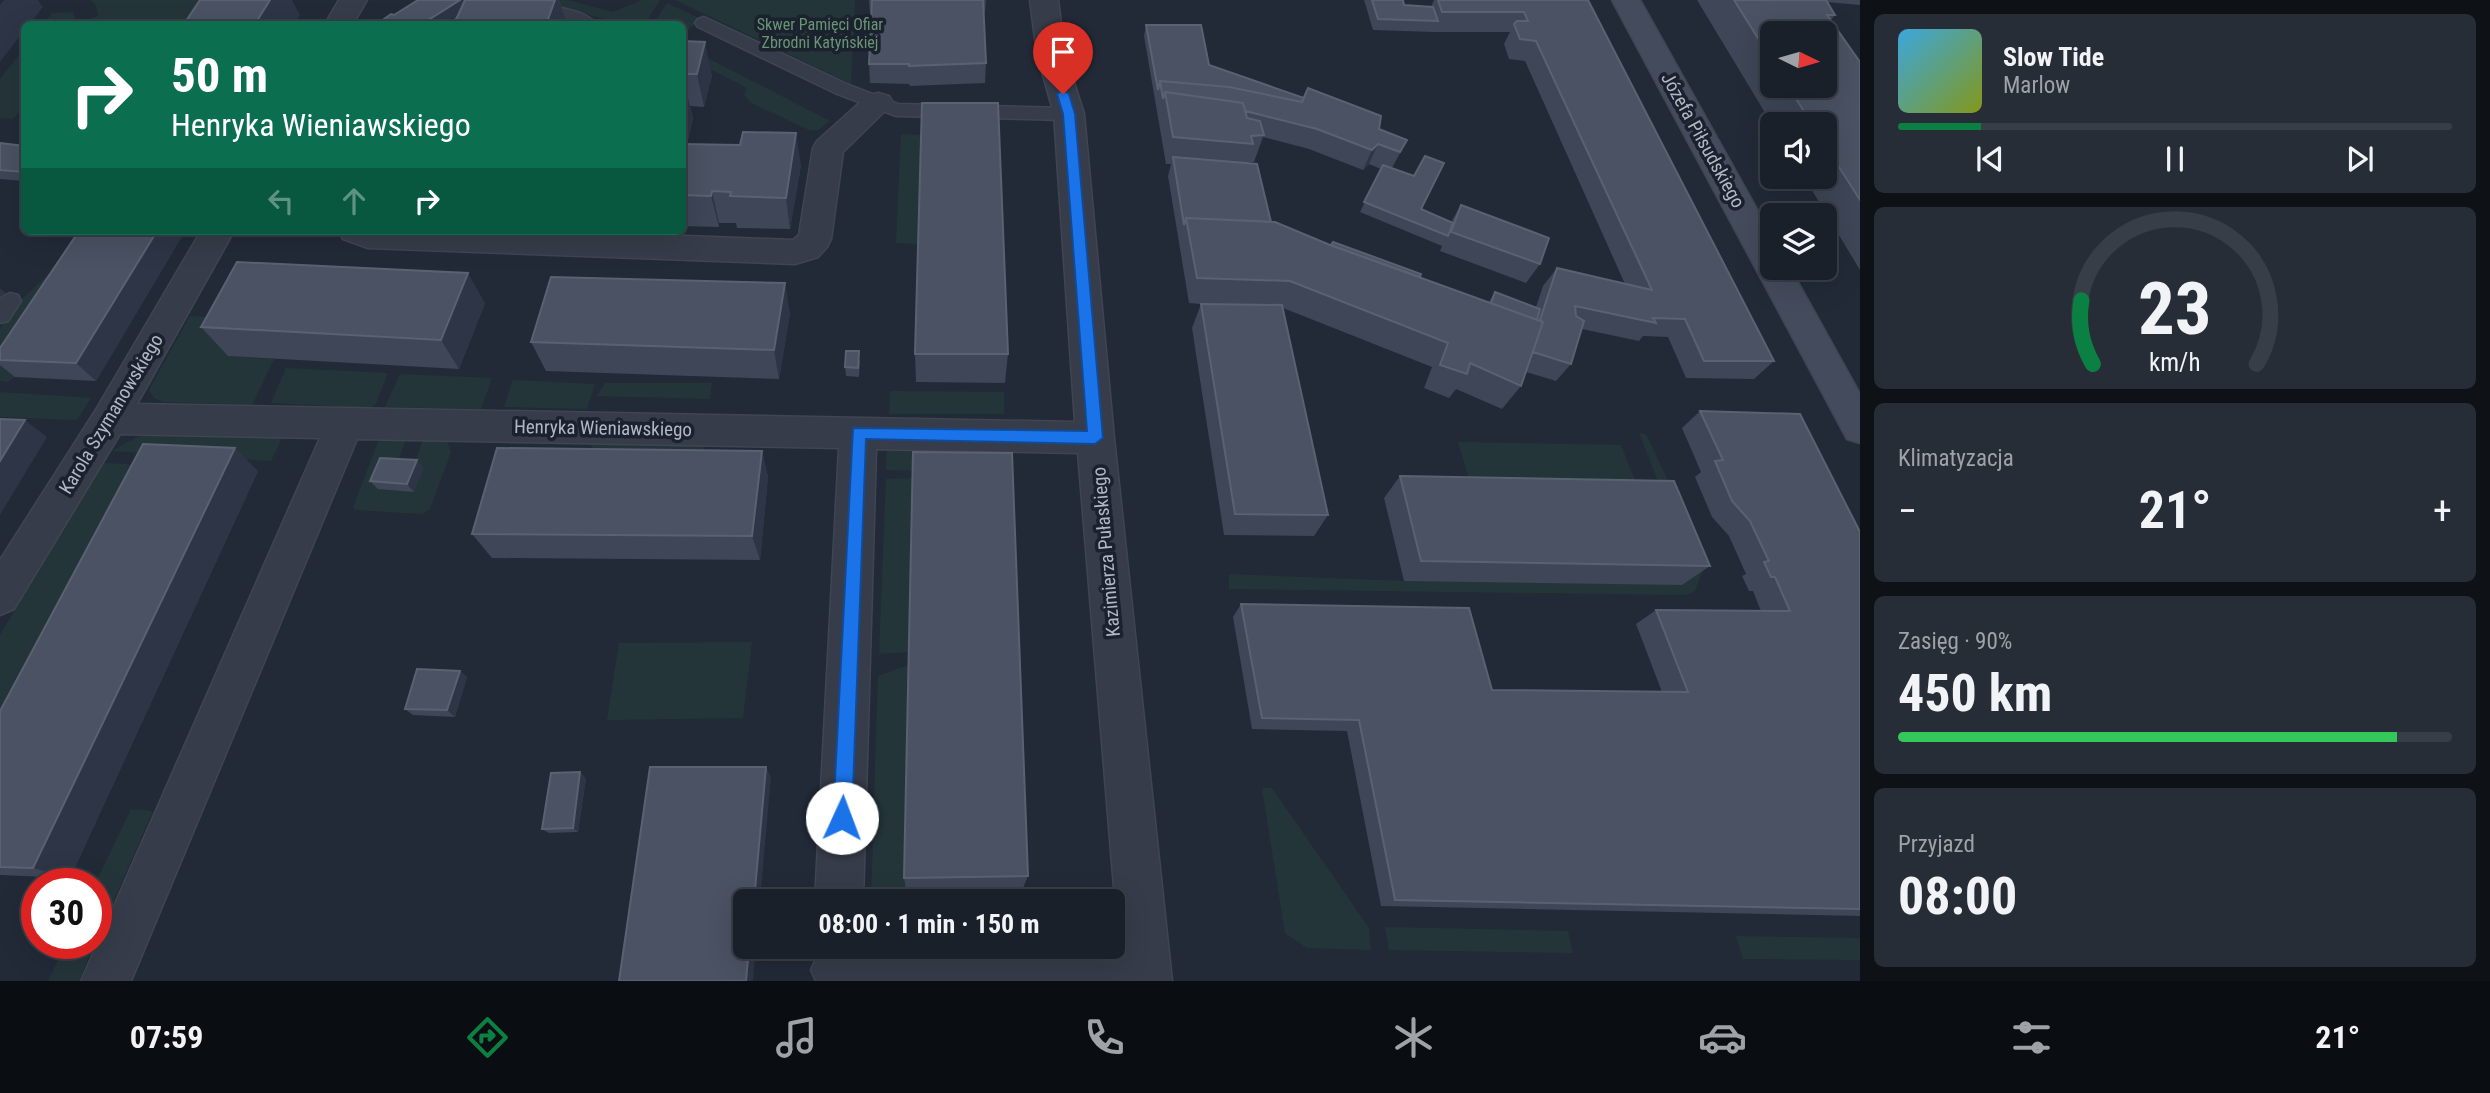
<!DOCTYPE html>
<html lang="pl">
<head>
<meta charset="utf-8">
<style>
  body { margin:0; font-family:"Roboto Condensed",sans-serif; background:#272d36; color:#f1f3f6; height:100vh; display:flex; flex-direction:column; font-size:26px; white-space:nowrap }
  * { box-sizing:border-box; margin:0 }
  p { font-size:23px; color:#9fa3a8 }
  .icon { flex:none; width:38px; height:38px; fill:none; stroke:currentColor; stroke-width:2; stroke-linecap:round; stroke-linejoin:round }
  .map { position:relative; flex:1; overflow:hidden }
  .sheet { display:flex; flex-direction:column; gap:14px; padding:14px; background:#0e1217; width:630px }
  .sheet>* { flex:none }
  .banner { position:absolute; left:21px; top:21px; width:665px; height:214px; border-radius:10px; box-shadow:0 7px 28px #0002,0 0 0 2px #383e47; background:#0b6e4f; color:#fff; overflow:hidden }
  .needle { width:46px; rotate:95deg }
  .controls { position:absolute; left:1760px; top:21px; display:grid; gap:14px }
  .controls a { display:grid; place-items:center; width:77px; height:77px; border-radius:10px; background:#1a202a; box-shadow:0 7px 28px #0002,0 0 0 2px #383e47; font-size:35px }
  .speed { position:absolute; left:21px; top:868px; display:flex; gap:14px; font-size:35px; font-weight:700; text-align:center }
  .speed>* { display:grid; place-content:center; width:91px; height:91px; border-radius:50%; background:#1a202a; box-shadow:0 7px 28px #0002,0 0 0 2px #383e47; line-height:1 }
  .speed .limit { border:10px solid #d22; background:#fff; color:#111 }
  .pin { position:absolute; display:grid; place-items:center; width:60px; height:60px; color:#fff; margin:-72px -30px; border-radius:50% 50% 50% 0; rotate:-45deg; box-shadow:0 0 7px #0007 }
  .pin .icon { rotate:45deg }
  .me { position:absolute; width:77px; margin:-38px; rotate:2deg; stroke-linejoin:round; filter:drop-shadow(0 0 5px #0008) }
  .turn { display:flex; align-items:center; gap:24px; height:147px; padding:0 35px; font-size:32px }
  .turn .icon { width:91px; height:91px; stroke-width:2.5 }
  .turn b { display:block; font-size:49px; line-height:60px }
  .lanes { display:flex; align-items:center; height:66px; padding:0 35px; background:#0003; justify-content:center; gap:35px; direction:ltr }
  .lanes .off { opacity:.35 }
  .big { font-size:52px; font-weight:700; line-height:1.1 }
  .sheet .tile { flex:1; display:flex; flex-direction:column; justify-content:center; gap:10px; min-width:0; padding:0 24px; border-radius:10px; background:#272d36 }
  .sheet .dial { align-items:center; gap:0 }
  .dial svg { height:182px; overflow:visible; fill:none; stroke:#383e47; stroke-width:7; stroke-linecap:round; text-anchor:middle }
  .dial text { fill:#f1f3f6; stroke:none }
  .song { display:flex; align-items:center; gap:21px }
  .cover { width:84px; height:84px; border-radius:10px; background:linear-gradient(135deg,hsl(200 70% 55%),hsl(70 70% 35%)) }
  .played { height:7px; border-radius:4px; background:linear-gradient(90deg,#0b8043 15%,#383e47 15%) }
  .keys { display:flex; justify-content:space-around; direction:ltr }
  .heat { display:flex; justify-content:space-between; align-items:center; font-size:38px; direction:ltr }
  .charge { height:10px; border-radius:5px; background:linear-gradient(90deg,#34c759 90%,#383e47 0) }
  .trip { position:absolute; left:733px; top:889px; width:392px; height:70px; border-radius:10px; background:#1a202a; box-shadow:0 7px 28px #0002,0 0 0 2px #383e47; font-weight:700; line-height:70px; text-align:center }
  .menu { display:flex; height:112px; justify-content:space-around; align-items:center; background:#0a0d11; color:#9fa3a8 }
  .menu .icon { width:49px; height:49px }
  .menu .selected { color:#0b8043 }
  .menu b { font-size:32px; color:#f1f3f6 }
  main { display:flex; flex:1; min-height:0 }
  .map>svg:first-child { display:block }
  .green { fill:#243539 }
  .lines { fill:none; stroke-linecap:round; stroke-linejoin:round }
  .service-casing { stroke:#3f4552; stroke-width:3 }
  .minor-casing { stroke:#3f4552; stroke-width:3 }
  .secondary-casing { stroke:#3f4552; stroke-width:3 }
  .service { fill:#363c49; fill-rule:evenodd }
  .minor { fill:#363c49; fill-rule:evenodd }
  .secondary { fill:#444b5c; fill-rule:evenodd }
  .wall { fill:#3e4657; fill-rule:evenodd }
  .shaded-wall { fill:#2d3546 }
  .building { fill:#4a5263; stroke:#5a6272; stroke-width:2 }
  .route { fill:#1a73e8; stroke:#114b97; stroke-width:2 }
  .labels { text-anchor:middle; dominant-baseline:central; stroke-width:7; stroke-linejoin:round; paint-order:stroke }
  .far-park-label { font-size:16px; fill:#699577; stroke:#1b212d }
  .street-label { font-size:19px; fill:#b1b7c5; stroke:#1b212d }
</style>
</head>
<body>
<main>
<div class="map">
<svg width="1860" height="981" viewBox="0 0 1860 981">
  <rect width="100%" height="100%" fill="#222a38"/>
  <!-- green -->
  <path class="green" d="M 90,0 L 207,0 L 227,24 L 43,24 L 52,13 L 73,12 L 77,23 L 98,16 L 96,5 Z
    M 524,0 L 567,0 L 613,12 L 642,0 L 660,0 L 645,24 C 606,24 564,6 524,0 Z
    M 676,0 L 855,0 L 851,84 Z
    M 667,3 L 701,19 L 683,34 L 682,24 L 653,24 Z
    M 682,45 L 830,121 L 818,130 L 809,130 L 751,103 L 744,94 L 747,88 L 683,55 Z
    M 24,48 L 24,107 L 13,119 L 0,118 L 0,79 Z
    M 901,134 L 922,135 L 920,244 L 896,243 Z
    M 65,259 L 15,377 L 8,382 L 0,381 L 0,328 L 23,298 Z
    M 190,316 L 222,318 L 229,356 L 274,359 L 252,405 L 163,402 L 154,398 L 149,390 Z
    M 286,368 L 388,373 L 376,404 L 370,408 L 271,403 Z
    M 400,374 L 492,378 L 481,409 L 385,407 Z
    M 513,380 L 595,384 L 587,409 L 504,407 Z
    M 605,383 L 712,383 L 710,399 L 597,396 Z
    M 890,391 L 1004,392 L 1004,414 L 889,414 Z
    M 0,392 L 91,398 L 77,420 L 0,417 Z
    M 1639,433 L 1646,434 L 1689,525 L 1703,570 L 1695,591 L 1686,595 L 1229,589 L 1229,574 L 1404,581 L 1666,502 Z
    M 144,434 L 284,434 L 271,461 L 111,451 Z
    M 407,436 L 396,467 L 414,492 L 423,469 L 413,468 L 424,436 L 446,438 L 451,452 L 430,509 L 423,514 L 355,510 L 353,507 L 378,442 L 387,437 Z
    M 887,442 L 1005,443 L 1007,473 L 886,470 Z
    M 1458,442 L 1621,445 L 1638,488 L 1471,486 Z
    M 593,443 L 705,444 L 701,468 L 588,466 Z
    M 104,463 L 170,466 L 0,796 L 0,635 Z
    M 914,478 L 910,652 L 879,654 L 886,479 Z
    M 752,642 L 743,718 L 607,720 L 619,643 Z
    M 903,667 L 909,667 L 1023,888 L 1023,901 L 871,901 L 878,676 Z
    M 1262,788 L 1272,788 L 1369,928 L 1371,950 L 1307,948 L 1285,933 Z
    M 131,809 L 153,811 L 96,941 L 95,884 Z
    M 1385,927 L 1568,931 L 1573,953 L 1389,950 Z
    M 1736,936 L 1860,938 L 1860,960 L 1743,959 Z
    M 66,943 L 95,943 L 79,981 L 48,981 Z"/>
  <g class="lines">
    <!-- service casing -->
    <g class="service-casing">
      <path id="service" d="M 704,17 L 849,85 L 898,104 L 1069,108 L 1076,109 L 1079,114 L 1076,119 L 1069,120 L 896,116 L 835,93 L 698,27 L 695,23 L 698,19 Z
        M 10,293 L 18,295 L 21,301 L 8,321 L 0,323 L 0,298 Z"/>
    </g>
    <!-- minor casing -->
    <g class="minor-casing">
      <path id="minor" d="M 339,0 L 367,0 L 353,24 L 325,24 Z
        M 1030,0 L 1058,0 L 1065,54 L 1084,114 L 1114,438 L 1172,981 L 816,981 L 811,970 L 819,953 L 833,947 L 1119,948 L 1078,453 L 876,449 L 863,901 L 815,901 L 839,448 L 357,439 L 131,981 L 81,981 L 320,438 L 120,434 L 14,609 L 0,615 L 0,560 L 97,408 L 201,231 L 234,231 L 137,404 L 1075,422 L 1054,114 L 1037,54 Z
        M 523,3 C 541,5 586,8 596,24 C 572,26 548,21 523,20 C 499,19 475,26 451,24 C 464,4 501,3 523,3 Z
        M 878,93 L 889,96 L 893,103 L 843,152 L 831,239 L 827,247 L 818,257 L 795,264 L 368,248 L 343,239 L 339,231 L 557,231 L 793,240 L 799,235 L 813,148 L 817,141 L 867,96 Z"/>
    </g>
    <!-- secondary casing -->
    <g class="secondary-casing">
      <path id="secondary" d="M 1612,0 L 1640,0 L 1773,238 L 1773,268 L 1790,268 L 1860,394 L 1860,443 L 1847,439 Z"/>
    </g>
    <!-- service -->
    <use href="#service" class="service"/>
    <!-- minor -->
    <use href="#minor" class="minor"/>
    <!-- secondary -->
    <use href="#secondary" class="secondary"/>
  </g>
  <!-- wall -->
  <path class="wall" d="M 559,0 L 567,24 L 454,24 L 459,14 L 377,24 L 394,15 Z
    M 869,0 L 986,0 L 985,12 L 984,12 L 986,63 L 985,83 L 910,86 L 909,84 L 870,83 L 869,64 L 871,12 L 870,12 Z
    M 1364,0 L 1403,0 L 1404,5 L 1431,7 L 1434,0 L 1588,0 L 1774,361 L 1754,379 L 1686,378 L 1668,337 L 1643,336 L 1639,341 L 1582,329 L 1571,364 L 1556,381 L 1526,372 L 1521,386 L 1502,409 L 1456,389 L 1449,398 L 1424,388 L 1432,367 L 1283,308 L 1328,515 L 1314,536 L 1224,535 L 1192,328 L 1201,304 L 1189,303 L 1168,176 L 1171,164 L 1166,164 L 1144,36 L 1146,25 L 1209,65 L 1407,140 L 1392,168 L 1421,209 L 1451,222 L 1461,205 L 1540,264 L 1526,283 L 1440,251 L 1442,246 L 1360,212 L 1381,169 L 1369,164 L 1363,170 L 1309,149 L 1263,137 L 1254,162 L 1247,162 L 1271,222 L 1331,245 L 1489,302 L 1495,292 L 1536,307 L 1543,286 L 1557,268 L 1625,284 L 1525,61 L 1509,59 L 1504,44 L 1510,32 L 1433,32 L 1373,30 Z
    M 1697,0 L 1860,0 L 1860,5 L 1826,2 L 1835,15 L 1831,20 L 1860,62 L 1860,270 L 1804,177 L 1825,177 L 1825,124 L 1773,124 L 1773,126 ZM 1773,33 L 1825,86 L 1773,86 Z
    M 682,41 L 712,75 L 704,107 L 690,106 L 693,118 L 687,144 L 801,165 L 790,229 L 737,228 L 736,223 L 719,223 L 719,227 L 682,226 Z
    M 0,143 L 24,146 L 24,181 L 0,179 Z
    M 79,231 L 185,231 L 96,381 L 15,377 L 0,365 L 0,348 Z
    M 485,303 L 459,369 L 228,356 L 201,327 Z
    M 790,313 L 779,379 L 546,371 L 531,342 Z
    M 915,354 L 1008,354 L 1005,383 L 916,382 Z
    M 860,360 L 859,377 L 846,376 L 845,367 Z
    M 1700,411 L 1860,532 L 1860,916 L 1381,906 L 1347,731 L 1252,729 L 1233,617 L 1241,604 L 1492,690 L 1662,692 L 1636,624 L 1656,610 L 1761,611 L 1753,591 L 1749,591 L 1742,576 L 1746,574 L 1729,536 L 1712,517 L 1695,477 L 1701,472 L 1682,428 Z
    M 762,451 L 768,477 L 760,560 L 492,558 L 472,534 Z
    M 417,460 L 423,469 L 414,492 L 378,489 L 370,481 Z
    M 258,471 L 70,878 L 0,875 L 0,711 Z
    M 1400,476 L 1710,566 L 1682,585 L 1404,581 L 1384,498 Z
    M 460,671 L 467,677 L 455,717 L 413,715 L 405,709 Z
    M 586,778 L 578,832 L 549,833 L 542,829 Z
    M 1028,876 L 1023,888 L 906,889 L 904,878 Z"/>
  <!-- shaded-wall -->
  <path class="shaded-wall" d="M 4,0 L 38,0 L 43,7 L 30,24 L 24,24 L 24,31 L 0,62 L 0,5 Z
    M 270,0 L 292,0 L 300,15 L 295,24 L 255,24 Z
    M 460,0 L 481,0 L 443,24 L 422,24 Z
    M 555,0 L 559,0 L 567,24 L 547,24 L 547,22 Z
    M 705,42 L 712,75 L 704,107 L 697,74 Z
    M 682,75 L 693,118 L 686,146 L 682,131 Z
    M 796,133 L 801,165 L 790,229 L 786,198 Z
    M 1378,144 L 1369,164 L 1363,170 L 1372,150 Z
    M 712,191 L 719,223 L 719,227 L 711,196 Z
    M 157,231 L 185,231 L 96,381 L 76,363 Z
    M 468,273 L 485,303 L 459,369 L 441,340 Z
    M 785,283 L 790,313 L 779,379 L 774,350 Z
    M 0,288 L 6,293 L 0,297 Z
    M 25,420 L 47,437 L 0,515 L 0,461 Z
    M 235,448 L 258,471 L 70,878 L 33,868 Z
    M 762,451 L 768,477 L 760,560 L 752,536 Z
    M 417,460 L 423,469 L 414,492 L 407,484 Z
    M 460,671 L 467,677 L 455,717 L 447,710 Z
    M 766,767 L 771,777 L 760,901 L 754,901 Z
    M 580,772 L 586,778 L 578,832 L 573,828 Z
    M 749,947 L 756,947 L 753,981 L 746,981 Z"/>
  <!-- building -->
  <path class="building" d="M 200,0 L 270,0 L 255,24 L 184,24 Z
    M 418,0 L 460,0 L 422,24 L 377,24 L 391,14 L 394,15 Z
    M 465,0 L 555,0 L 547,22 L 529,22 L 528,24 L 454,24 Z
    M 872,0 L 983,0 L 986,63 L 909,66 L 909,64 L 869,64 Z
    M 1372,0 L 1403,0 L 1404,5 L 1433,7 L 1438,21 L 1378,19 Z
    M 1438,0 L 1588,0 L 1774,361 L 1704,361 L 1685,319 L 1653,318 L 1656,323 L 1575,306 L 1576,316 L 1584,321 L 1571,364 L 1533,352 L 1543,322 L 1540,320 L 1557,268 L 1652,290 L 1536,41 L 1520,39 L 1514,24 L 1517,21 L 1528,21 L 1524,12 L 1442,12 Z
    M 1734,0 L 1826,0 L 1835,15 L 1827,15 L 1860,62 L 1860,200 L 1825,145 L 1825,124 L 1812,124 L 1788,86 L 1825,86 L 1825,33 L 1773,33 L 1773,62 Z
    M 1146,25 L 1201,25 L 1209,65 L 1304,98 L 1302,102 L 1229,87 L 1160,81 L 1158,90 Z
    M 682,41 L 705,42 L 697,74 L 682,74 Z
    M 1160,81 L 1229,87 L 1302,102 L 1308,88 L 1381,116 L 1379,129 L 1407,140 L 1400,152 L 1378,144 L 1372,150 L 1317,129 L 1245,111 L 1243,103 L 1165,92 L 1163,99 Z
    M 1165,92 L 1243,103 L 1247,118 L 1260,121 L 1264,135 L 1251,136 L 1253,144 L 1173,137 Z
    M 922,103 L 998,103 L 1008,354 L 915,354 Z
    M 743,132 L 796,133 L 786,198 L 730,196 L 731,192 L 712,191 L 711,196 L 682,195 L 682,144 L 740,145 Z
    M 0,143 L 24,146 L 24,172 L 0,170 Z
    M 1425,156 L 1444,163 L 1421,209 L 1453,223 L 1448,236 L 1364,202 L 1383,165 L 1414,176 Z
    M 1173,157 L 1257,164 L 1271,222 L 1186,218 L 1184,225 Z
    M 1461,205 L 1549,238 L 1540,264 L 1451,232 Z
    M 1186,218 L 1275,222 L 1330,245 L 1543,322 L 1521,386 L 1470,363 L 1467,374 L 1440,365 L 1448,343 L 1290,281 L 1197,278 Z
    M 79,231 L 157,231 L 76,363 L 0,360 L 0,348 Z
    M 1333,242 L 1421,274 L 1420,277 L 1331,245 Z
    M 237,262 L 468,273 L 441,340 L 201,327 Z
    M 551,277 L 785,283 L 774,350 L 531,342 Z
    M 1495,292 L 1540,309 L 1537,320 L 1491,303 Z
    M 1201,304 L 1282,305 L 1328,515 L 1235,514 Z
    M 846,351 L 859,351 L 858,368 L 845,367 Z
    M 1700,411 L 1800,414 L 1860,532 L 1860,909 L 1395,900 L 1359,720 L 1262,718 L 1241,604 L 1469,608 L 1492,690 L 1688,692 L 1656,610 L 1790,611 L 1775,577 L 1771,577 L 1764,562 L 1769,561 L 1750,521 L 1732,501 L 1715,461 L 1723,460 Z
    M 0,419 L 25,420 L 0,461 Z
    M 143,444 L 235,448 L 33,868 L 0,867 L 0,711 Z
    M 497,448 L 762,451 L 752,536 L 472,534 Z
    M 913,452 L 1012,453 L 1028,876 L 904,878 Z
    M 380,458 L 417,460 L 407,484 L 370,481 Z
    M 1400,476 L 1674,481 L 1710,566 L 1421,561 Z
    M 417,669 L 460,671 L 447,710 L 405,709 Z
    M 650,767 L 766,767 L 754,901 L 746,901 L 746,947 L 749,947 L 746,981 L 619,981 Z
    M 580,772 L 573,828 L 542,829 L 551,773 Z"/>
  <!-- route -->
  <path class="route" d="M 1063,90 L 1069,94 L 1075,114 L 1103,438 L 1095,444 L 866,439 L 852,818 L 849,825 L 842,828 L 836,825 L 833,818 L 853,428 L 1087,431 L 1063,114 L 1057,94 Z"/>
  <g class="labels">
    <!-- far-park labels -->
    <g class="far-park-label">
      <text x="820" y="24">Skwer Pamięci Ofiar<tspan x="820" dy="18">Zbrodni Katyńskiej</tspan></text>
    </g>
    <!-- street labels -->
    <g class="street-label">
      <text transform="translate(1703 140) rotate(61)">Józefa Piłsudskiego</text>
      <text transform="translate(111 414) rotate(-59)">Karola Szymanowskiego</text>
      <text transform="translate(603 428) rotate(1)">Henryka Wieniawskiego</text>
      <text transform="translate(1106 552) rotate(-95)">Kazimierza Pułaskiego</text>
    </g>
  </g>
</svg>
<div class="controls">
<a><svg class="needle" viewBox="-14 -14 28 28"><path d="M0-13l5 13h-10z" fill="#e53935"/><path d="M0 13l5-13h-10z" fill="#9fa3a8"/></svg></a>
<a><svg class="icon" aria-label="sound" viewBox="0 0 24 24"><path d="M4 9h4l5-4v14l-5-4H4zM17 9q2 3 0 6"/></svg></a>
<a><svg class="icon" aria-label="layers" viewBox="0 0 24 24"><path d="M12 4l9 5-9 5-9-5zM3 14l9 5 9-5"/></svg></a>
</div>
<div class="speed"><div class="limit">30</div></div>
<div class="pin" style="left:1063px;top:94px;background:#d93025"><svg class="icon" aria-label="arrive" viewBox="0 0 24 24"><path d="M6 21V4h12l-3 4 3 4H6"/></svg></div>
<svg class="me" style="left:842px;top:818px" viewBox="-20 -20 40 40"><circle r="19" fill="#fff"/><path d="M0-13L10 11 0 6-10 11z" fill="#1a73e8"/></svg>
<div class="trip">08:00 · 1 min · 150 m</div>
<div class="banner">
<div class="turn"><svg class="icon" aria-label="right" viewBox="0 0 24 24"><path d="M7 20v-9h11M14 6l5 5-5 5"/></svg><div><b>50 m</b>Henryka Wieniawskiego</div></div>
<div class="lanes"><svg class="icon off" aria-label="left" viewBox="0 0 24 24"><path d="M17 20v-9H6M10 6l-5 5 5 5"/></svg><svg class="icon off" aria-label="ahead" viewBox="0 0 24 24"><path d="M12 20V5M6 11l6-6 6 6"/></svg><svg class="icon" aria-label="right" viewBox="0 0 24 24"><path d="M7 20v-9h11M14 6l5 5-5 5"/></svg></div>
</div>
</div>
<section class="sheet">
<div class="tile">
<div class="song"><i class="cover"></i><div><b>Slow Tide</b><p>Marlow</p></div></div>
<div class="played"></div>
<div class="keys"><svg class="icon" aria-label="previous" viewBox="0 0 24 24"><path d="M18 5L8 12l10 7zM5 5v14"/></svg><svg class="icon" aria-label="pause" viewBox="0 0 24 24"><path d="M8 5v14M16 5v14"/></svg><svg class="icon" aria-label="next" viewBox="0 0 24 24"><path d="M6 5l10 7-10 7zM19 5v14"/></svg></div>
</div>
<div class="tile dial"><svg viewBox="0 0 100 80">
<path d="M14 69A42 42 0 1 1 86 69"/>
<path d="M14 69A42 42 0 0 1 9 41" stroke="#0b8043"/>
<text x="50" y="56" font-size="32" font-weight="700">23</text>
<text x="50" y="72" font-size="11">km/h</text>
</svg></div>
<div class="tile"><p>Klimatyzacja</p>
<div class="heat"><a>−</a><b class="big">21°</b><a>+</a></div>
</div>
<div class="tile"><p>Zasięg · 90%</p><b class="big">450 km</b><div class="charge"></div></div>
<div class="tile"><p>Przyjazd</p><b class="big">08:00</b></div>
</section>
</main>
<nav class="menu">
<b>07:59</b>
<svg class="icon selected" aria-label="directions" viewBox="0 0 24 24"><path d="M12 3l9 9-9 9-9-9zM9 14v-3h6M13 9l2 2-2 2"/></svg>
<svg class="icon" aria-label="music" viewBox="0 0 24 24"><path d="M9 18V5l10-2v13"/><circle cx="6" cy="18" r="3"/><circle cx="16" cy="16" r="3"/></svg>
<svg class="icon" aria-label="phone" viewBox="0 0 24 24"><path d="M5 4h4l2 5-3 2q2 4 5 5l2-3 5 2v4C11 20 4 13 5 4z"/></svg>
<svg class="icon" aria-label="climate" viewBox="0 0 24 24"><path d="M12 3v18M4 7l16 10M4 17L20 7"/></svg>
<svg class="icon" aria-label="car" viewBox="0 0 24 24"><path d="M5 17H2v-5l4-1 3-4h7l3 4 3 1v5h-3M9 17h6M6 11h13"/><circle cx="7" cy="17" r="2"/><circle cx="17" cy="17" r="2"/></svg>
<svg class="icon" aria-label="filters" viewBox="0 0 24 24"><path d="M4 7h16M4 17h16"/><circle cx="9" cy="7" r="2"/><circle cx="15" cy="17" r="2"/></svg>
<b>21°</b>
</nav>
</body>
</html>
